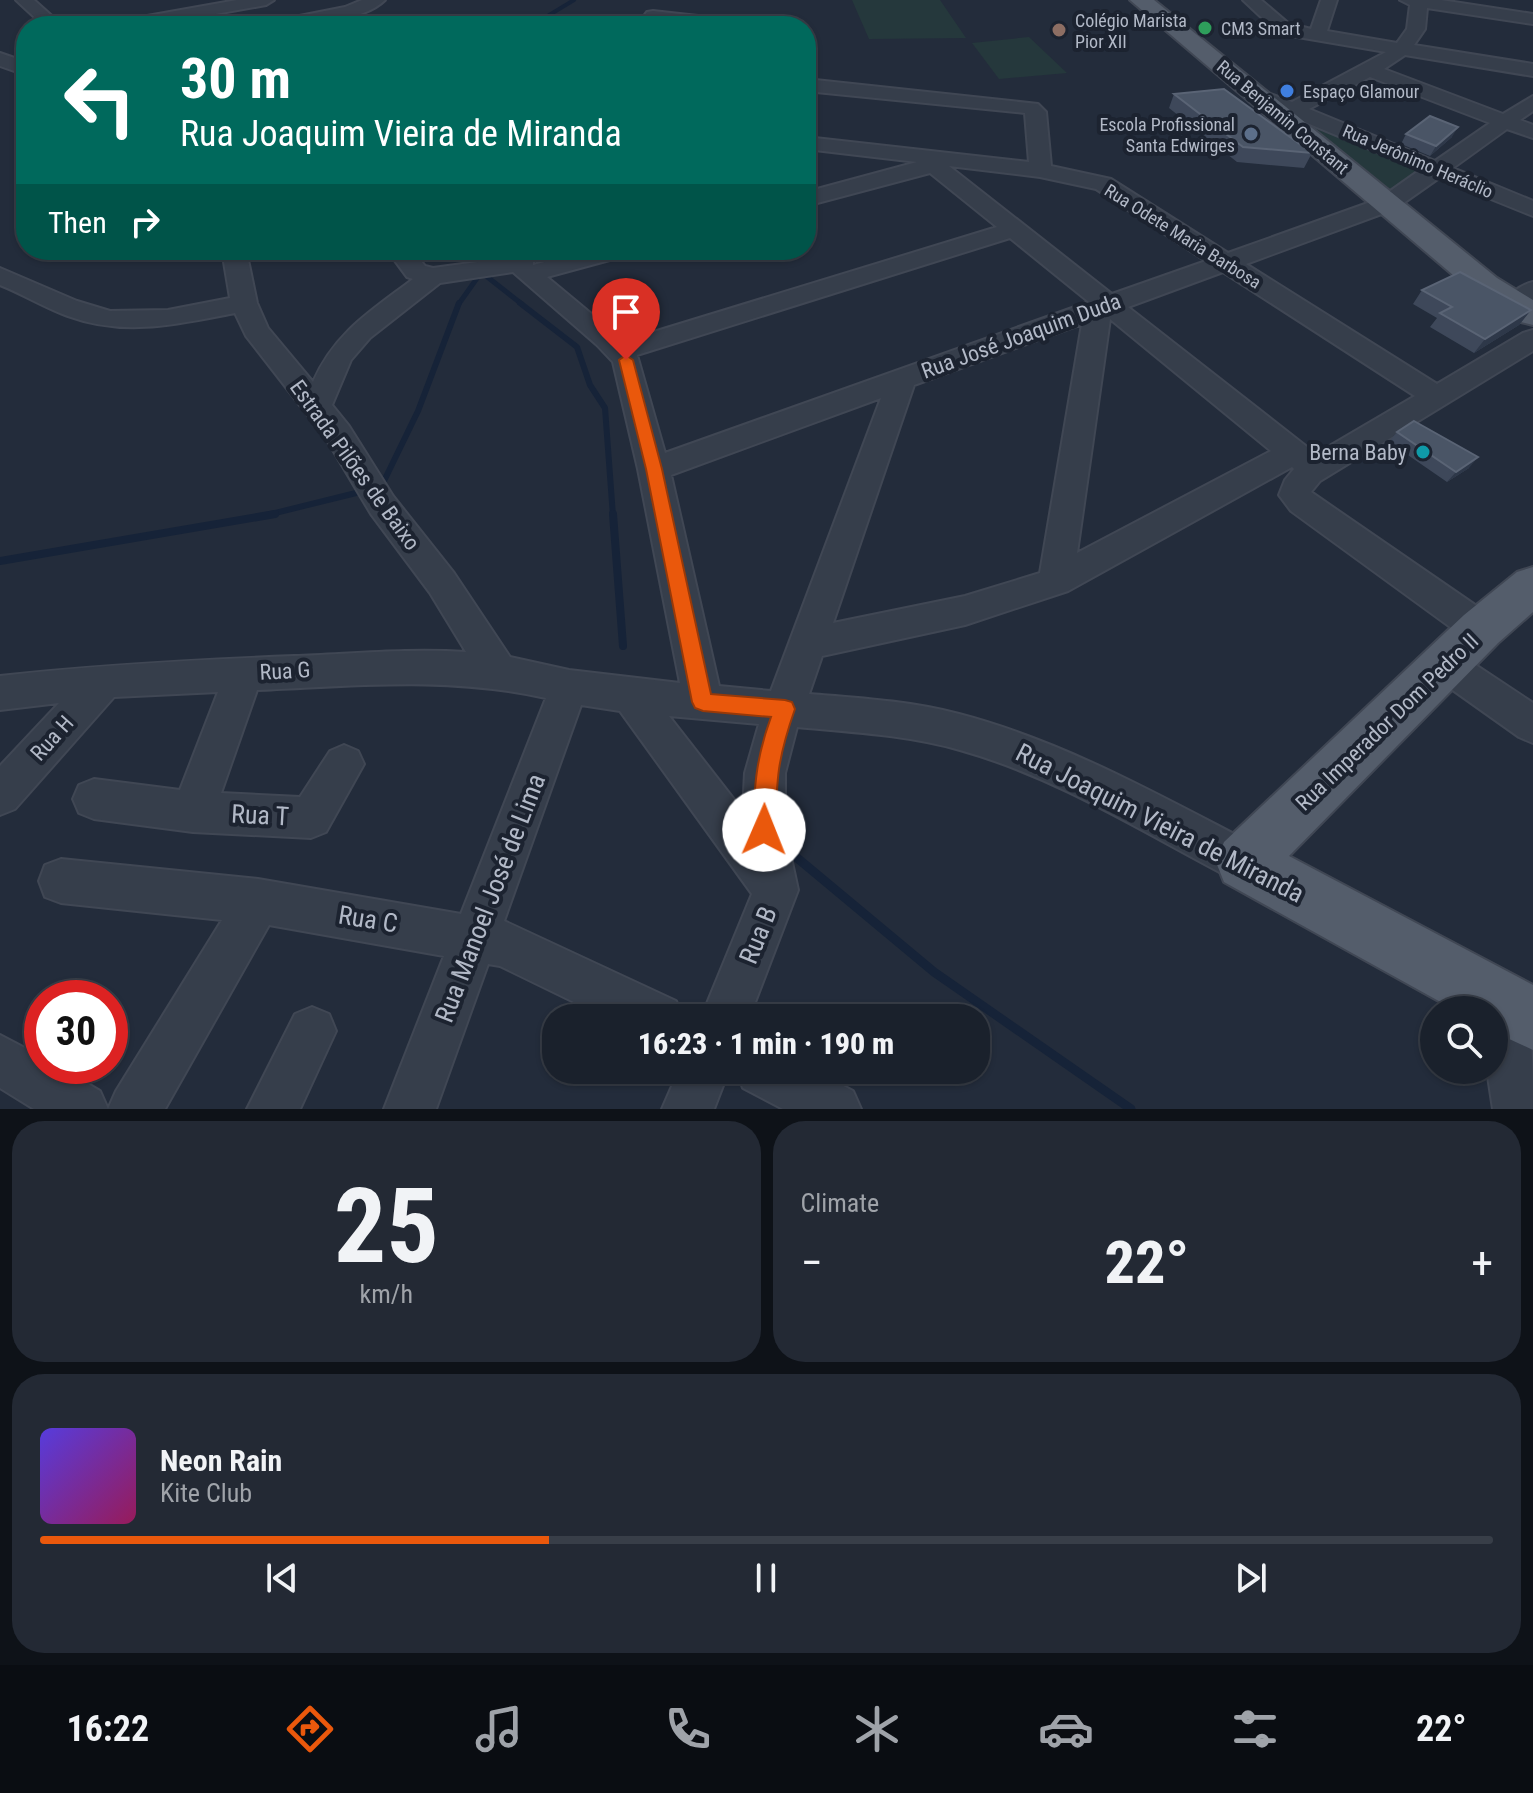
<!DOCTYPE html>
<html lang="en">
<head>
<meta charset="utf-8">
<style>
  body { margin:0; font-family:"Roboto Condensed",sans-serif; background:#232934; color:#f1f3f6; height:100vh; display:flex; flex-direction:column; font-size:30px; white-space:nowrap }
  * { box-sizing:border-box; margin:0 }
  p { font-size:26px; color:#9fa3a9 }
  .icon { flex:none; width:44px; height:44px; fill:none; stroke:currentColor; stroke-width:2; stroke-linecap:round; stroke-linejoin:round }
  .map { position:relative; height:1109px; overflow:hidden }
  .panel { display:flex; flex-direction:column; gap:12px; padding:12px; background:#0e1218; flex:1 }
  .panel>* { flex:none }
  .guide { position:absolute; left:16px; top:16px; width:800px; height:244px; border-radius:32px; box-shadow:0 2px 6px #0004,0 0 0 2px #383e48; background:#00695c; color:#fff; overflow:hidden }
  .controls { position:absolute; left:1420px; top:996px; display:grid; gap:16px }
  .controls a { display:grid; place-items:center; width:88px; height:88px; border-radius:50%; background:#1a212c; box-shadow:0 2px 6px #0004,0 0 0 2px #383e48; font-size:40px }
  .speed { position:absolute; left:24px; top:980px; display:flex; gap:16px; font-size:40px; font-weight:700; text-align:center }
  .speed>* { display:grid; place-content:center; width:104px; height:104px; border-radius:50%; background:#1a212c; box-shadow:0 2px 6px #0004,0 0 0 2px #383e48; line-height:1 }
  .speed .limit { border:12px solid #d22; background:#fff; color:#111 }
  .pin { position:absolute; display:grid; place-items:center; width:68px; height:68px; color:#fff; margin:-82px -34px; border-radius:50% 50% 50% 0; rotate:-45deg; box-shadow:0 0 8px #0007 }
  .pin .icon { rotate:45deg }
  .me { position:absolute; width:88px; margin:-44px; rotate:1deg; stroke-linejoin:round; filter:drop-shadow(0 0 6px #0008) }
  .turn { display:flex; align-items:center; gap:28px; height:168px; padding:0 32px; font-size:36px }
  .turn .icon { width:104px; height:104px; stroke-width:2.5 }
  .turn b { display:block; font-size:56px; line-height:68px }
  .then { display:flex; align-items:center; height:76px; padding:0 32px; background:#0003; gap:16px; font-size:30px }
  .big { font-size:60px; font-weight:800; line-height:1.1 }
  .panel .tile { flex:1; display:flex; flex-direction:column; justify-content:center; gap:12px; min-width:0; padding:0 28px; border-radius:32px; background:#232934 }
  .panel .dial { align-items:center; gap:0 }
  .dial b { font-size:104px; line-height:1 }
  .song { display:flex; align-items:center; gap:24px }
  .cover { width:96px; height:96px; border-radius:12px; background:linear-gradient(135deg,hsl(250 70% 55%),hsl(330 70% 35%)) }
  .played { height:8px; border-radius:4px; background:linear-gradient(90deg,#ea580c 35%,#383e48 35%) }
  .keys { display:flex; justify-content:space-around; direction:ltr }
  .heat { display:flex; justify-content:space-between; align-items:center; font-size:44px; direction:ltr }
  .panel .tiles { flex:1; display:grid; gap:12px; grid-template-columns:1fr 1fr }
  .tile:last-child { grid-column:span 2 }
  .trip { position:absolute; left:542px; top:1004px; width:448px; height:80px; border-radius:32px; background:#1a212c; box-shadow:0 2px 6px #0004,0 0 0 2px #383e48; font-weight:800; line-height:80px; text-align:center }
  .tabs { display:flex; height:128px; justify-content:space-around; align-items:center; background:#0a0d12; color:#9fa3a9 }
  .tabs .icon { width:56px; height:56px }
  .tabs .active { color:#ea580c }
  .tabs b { font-size:36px; color:#f1f3f6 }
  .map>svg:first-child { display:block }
  .green { fill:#25383c }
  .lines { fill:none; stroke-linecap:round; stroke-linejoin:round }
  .stream-far4 { stroke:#162338; stroke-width:4 }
  .stream-far3 { stroke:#162338; stroke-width:5 }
  .stream-far2 { stroke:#162338; stroke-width:6 }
  .stream-far1 { stroke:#162338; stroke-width:8 }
  .stream { stroke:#162338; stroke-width:9 }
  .minor-casing { stroke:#404754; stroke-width:4 }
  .major-casing { stroke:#404754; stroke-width:4 }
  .minor { fill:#363e4b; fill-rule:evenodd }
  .major { fill:#545d6b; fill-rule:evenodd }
  .wall { fill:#3e485a }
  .shaded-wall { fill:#2e3849 }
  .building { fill:#4a5566; stroke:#5a6475; stroke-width:2 }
  .route { fill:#ea580c; stroke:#983908; stroke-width:2 }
  .leisure-dot { fill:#2e9e5b; stroke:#1c2330; stroke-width:3 }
  .education-dot { fill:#8d6e63; stroke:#1c2330; stroke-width:3 }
  .shop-dot { fill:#3f7fe0; stroke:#1c2330; stroke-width:3 }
  .service-dot { fill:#5c6f8a; stroke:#1c2330; stroke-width:3 }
  .culture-dot { fill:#0f9aa8; stroke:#1c2330; stroke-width:3 }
  .labels { text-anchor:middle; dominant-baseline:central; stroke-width:8; stroke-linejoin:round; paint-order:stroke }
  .far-poi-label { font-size:18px; fill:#b2b9c7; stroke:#1c2330; text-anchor:start }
  .far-street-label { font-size:18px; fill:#b2b9c7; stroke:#1c2330 }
  .street-label { font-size:22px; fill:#b2b9c7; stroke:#1c2330 }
  .poi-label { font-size:22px; fill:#b2b9c7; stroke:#1c2330; text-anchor:end }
  .near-street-label { font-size:26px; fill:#b2b9c7; stroke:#1c2330 }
</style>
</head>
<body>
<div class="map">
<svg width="1533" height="1109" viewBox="0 0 1533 1109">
  <rect width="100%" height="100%" fill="#232c3b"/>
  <!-- green -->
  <path class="green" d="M 852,0 L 940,0 L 966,38 L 869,39 Z
    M 1029,37 L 1067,73 L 999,79 L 972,43 Z
    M 1292,113 L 1424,170 L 1388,196 Z"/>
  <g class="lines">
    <!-- stream-far4 -->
    <path class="stream-far4" d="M 531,26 L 574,0"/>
    <!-- stream-far3 -->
    <path class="stream-far3" d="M 483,261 L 488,250
      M 481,272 L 523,305
      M 458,305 L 480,274"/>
    <!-- stream-far2 -->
    <path class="stream-far2" d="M 520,303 L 577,347 L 590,385 L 605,408 L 613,516
      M 383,483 L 418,411 L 459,303
      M 263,516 L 356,493"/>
    <!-- stream-far1 -->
    <path class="stream-far1" d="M 613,514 L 623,646
      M 0,561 L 275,514"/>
    <!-- stream -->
    <path class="stream" d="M 790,852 L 934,972 L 1131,1109"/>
    <!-- minor casing -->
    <g class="minor-casing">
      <path id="minor" d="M 16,0 L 34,0 L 63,26 L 44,26 Z
        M 237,0 L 274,0 L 266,5 L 149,26 L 110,26 L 119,21 Z
        M 362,0 L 385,0 C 362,23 298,26 266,26 L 269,22 L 345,7 Z
        M 1243,0 L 1261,0 L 1288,23 L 1311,29 L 1321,0 L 1337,0 L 1327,31 L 1397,43 L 1407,29 L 1410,5 L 1400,0 L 1441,0 L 1533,14 L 1533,24 L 1427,8 L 1425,29 L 1414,45 L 1533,64 L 1533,76 L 1405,55 L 1384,69 L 1503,114 L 1533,96 L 1533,111 L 1520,120 L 1533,125 L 1533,138 L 1507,129 L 1453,168 L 1533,201 L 1533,216 L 1439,178 L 1395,209 L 1246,264 L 1437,384 L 1523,333 L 1533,330 L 1533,351 L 1320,481 L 1311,492 L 1494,618 L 1499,629 L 1494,640 L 1481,644 L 1468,640 L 1291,511 L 1279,495 L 1285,480 L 1294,469 L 1292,467 L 1068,591 L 965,625 L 822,656 L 809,694 C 859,698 911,701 959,714 C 1066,742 1162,797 1259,847 L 1266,862 L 1259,877 L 1244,884 L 1229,877 C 1141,831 1056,777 960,750 C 908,735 851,732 797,727 L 785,773 L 785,830 L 798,890 L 749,1018 L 701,1018 L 752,894 L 620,711 L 581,705 L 504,921 L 676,1001 L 683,1018 L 607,1018 L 500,966 L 488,964 L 436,1109 L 384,1109 L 444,956 L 269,925 L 165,1109 L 108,1109 L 116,1091 L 222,920 L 61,903 L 45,897 L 39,881 L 45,865 L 61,859 L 258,879 L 461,914 L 546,698 C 448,676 355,686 257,690 L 221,793 L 300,797 L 330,751 L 344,745 L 358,751 L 364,764 L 326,832 L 311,838 L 193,832 L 94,819 L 79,813 L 73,799 L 79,785 L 94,779 L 180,790 L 218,692 L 114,697 L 15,809 L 0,815 L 0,766 L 59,703 L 0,710 L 0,676 C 98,665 196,660 294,656 C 351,654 409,648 466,652 L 430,593 L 371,514 L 327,440 L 246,336 L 235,313 C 178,324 125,337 68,316 C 45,308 23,294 0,285 L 0,268 L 77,301 L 110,311 L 168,310 L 230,298 L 222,250 L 246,250 L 257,303 L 268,328 L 313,382 C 335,332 371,311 413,279 L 407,277 L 387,250 L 412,250 L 425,266 L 433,268 L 507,258 L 509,250 L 533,250 L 533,265 L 590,250 L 631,250 L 628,255 L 547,277 L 624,341 L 997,227 L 930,173 L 806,206 L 806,192 L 917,162 L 806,149 L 806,137 L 1029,162 L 1025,113 L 806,91 L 806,79 L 1038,104 L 1046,112 L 1051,166 L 1111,179 L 1228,253 L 1379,199 L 1420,170 L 1252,100 L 1249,96 L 1259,90 L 1292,102 L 1386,52 L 1286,35 L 1276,31 ZM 1370,77 L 1490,123 L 1435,161 L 1309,109 ZM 949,166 L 1040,177 L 1096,189 L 1206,261 L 1112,294 ZM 1010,238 L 1089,302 L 665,453 L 637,355 ZM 513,272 L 597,345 L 613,362 L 638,469 L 680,683 L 569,670 L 510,657 L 454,573 L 393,496 L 349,426 L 332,405 L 351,360 L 370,338 L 440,283 ZM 1223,272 L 1415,396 L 1316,454 L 1128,307 ZM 1110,319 L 1271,451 L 1077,553 ZM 1082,324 L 1040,573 L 965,596 L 833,623 L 914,385 ZM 881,398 L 771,691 L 719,686 L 671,475 ZM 669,716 L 759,724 L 745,773 L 743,811 Z
        M 653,11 L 743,21 L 752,26 L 696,26 L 647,20 L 644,16 L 647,12 Z
        M 0,53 L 26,62 L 26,75 L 0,66 Z
        M 1533,282 L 1533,304 L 1524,312 L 1506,312 L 1502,306 C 1509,295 1520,285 1533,282 Z
        M 1446,649 L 1459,654 L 1533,703 L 1533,743 L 1519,737 L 1433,676 L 1427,665 L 1433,654 Z
        M 1501,977 L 1518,984 C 1533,1024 1533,1066 1533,1109 L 1493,1109 L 1487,1070 L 1494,1070 L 1494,1010 L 1478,1010 L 1477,1001 L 1484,984 Z
        M 312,1007 L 329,1014 L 336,1031 L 300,1109 L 247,1109 L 295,1014 Z
        M 0,1035 L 42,1057 L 42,1066 L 58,1066 L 100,1091 L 108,1109 L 34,1109 L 0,1088 Z
        M 679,1070 L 729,1070 L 714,1109 L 662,1109 Z
        M 736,1070 L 813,1070 L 853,1091 L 861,1109 L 783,1109 L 743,1088 Z"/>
    </g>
    <!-- major casing -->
    <g class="major-casing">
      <path id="major" d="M 1130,0 L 1154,0 L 1497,278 L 1533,300 L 1533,325 L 1521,322 L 1473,292 Z
        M 1533,567 L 1533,612 L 1498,643 L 1289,856 L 1533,985 L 1533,1050 L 1494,1032 L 1494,1010 L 1455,1010 L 1224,882 L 1216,862 L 1224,842 L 1464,615 L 1517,572 Z"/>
    </g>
    <!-- minor -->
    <use href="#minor" class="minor"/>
    <!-- major -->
    <use href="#major" class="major"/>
  </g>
  <!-- wall -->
  <path class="wall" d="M 1174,94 L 1312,153 L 1304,168 L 1237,162 L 1169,108 Z
    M 1406,134 L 1452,137 L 1430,156 L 1401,144 Z
    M 1422,290 L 1531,310 L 1519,325 L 1474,353 L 1430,327 L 1437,318 L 1413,304 Z
    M 1397,432 L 1469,468 L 1447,482 L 1389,442 Z"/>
  <!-- shaded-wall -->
  <path class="shaded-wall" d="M 1458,127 L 1452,137 L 1430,156 L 1436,146 Z
    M 1531,310 L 1519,325 L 1474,353 L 1485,339 Z
    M 1478,457 L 1469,468 L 1447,482 L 1456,472 Z"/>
  <!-- building -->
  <path class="building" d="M 1224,89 L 1312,153 L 1243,147 L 1174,94 Z
    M 1430,116 L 1458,127 L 1436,146 L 1406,134 Z
    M 1460,272 L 1531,310 L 1485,339 L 1440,313 L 1452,307 L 1422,290 Z
    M 1414,421 L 1478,457 L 1456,472 L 1397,432 Z"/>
  <!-- route -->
  <path class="route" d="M 626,355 L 633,360 L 662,469 L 711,694 L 785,700 L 792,702 L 795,709 C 778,757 776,779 776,830 L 772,838 L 764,841 L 756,838 L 753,830 C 754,787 756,758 771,717 L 703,711 L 695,708 L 692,702 L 646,469 L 619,360 Z"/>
  <!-- markers -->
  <circle class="leisure-dot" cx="1205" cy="28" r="8"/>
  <circle class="education-dot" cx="1059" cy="30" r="8"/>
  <circle class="shop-dot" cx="1287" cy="91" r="8"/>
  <circle class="service-dot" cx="1251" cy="134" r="8"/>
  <circle class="culture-dot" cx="1423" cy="452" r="8"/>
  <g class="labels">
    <!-- far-poi labels -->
    <g class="far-poi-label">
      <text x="1075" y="20">Colégio Marista<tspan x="1075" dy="21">Pior XII</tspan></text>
      <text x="1221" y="28">CM3 Smart</text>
      <text x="1303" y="91">Espaço Glamour</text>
      <text x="1235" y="124" text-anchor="end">Escola Profissional<tspan x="1235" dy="21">Santa Edwirges</tspan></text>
    </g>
    <!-- far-street labels -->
    <g class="far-street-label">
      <text transform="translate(1283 117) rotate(40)">Rua Benjamin Constant</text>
      <text transform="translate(1418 161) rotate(23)">Rua Jerônimo Heráclio</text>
      <text transform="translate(1183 236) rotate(32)">Rua Odete Maria Barbosa</text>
    </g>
    <!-- street labels -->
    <g class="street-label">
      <text transform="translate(1021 336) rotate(-20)">Rua José Joaquim Duda</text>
      <text transform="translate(355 465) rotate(54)">Estrada Pilões de Baixo</text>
      <text transform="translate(285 671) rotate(-3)">Rua G</text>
      <text transform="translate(1387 722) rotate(-44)">Rua Imperador Dom Pedro II</text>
      <text transform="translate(52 738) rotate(-48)">Rua H</text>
    </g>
    <!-- poi labels -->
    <g class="poi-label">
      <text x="1407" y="452">Berna Baby</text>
    </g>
    <!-- near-street labels -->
    <g class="near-street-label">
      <text transform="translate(260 815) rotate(3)">Rua T</text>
      <text transform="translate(1160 823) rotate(27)">Rua Joaquim Vieira de Miranda</text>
      <text transform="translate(490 898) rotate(-69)">Rua Manoel José de Lima</text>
      <text transform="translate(368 919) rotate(9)">Rua C</text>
      <text transform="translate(758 935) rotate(-68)">Rua B</text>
    </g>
  </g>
</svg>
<div class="controls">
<a><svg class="icon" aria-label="search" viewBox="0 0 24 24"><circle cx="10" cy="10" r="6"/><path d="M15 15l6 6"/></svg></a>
</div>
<div class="speed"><div class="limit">30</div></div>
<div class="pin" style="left:626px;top:360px;background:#d93025"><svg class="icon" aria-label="arrive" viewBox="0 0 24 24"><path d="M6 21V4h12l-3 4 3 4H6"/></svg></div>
<svg class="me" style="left:764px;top:830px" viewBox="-20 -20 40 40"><circle r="19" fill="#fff"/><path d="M0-13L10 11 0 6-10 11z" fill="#ea580c"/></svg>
<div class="trip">16:23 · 1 min · 190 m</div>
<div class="guide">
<div class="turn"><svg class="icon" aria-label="left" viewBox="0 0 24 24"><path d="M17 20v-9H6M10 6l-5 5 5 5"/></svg><div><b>30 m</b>Rua Joaquim Vieira de Miranda</div></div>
<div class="then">Then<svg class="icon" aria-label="right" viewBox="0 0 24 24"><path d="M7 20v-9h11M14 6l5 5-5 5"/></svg></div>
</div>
</div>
<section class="panel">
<div class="tiles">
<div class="tile dial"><b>25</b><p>km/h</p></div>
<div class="tile"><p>Climate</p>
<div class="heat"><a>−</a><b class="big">22°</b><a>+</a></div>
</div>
<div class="tile">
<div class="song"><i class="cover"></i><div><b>Neon Rain</b><p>Kite Club</p></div></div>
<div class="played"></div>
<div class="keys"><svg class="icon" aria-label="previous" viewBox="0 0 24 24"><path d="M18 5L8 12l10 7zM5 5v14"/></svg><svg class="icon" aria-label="pause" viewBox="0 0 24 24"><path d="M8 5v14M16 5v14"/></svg><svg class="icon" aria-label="next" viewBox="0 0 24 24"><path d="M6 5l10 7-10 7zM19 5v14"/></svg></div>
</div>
</div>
</section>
<nav class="tabs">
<b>16:22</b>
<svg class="icon active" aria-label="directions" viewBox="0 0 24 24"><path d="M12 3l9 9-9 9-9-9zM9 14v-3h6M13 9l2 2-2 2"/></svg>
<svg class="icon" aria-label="music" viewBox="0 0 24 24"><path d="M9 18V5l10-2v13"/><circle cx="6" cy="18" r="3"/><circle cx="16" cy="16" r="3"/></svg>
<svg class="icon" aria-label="phone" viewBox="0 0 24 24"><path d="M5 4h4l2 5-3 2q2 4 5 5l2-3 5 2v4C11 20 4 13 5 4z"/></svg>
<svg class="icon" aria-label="climate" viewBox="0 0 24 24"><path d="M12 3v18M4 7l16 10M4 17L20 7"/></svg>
<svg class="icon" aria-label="car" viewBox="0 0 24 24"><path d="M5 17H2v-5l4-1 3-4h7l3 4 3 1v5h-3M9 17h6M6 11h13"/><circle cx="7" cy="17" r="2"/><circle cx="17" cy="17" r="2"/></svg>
<svg class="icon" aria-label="filters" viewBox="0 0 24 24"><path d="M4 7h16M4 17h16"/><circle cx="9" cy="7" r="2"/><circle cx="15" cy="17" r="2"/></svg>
<b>22°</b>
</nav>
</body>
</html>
